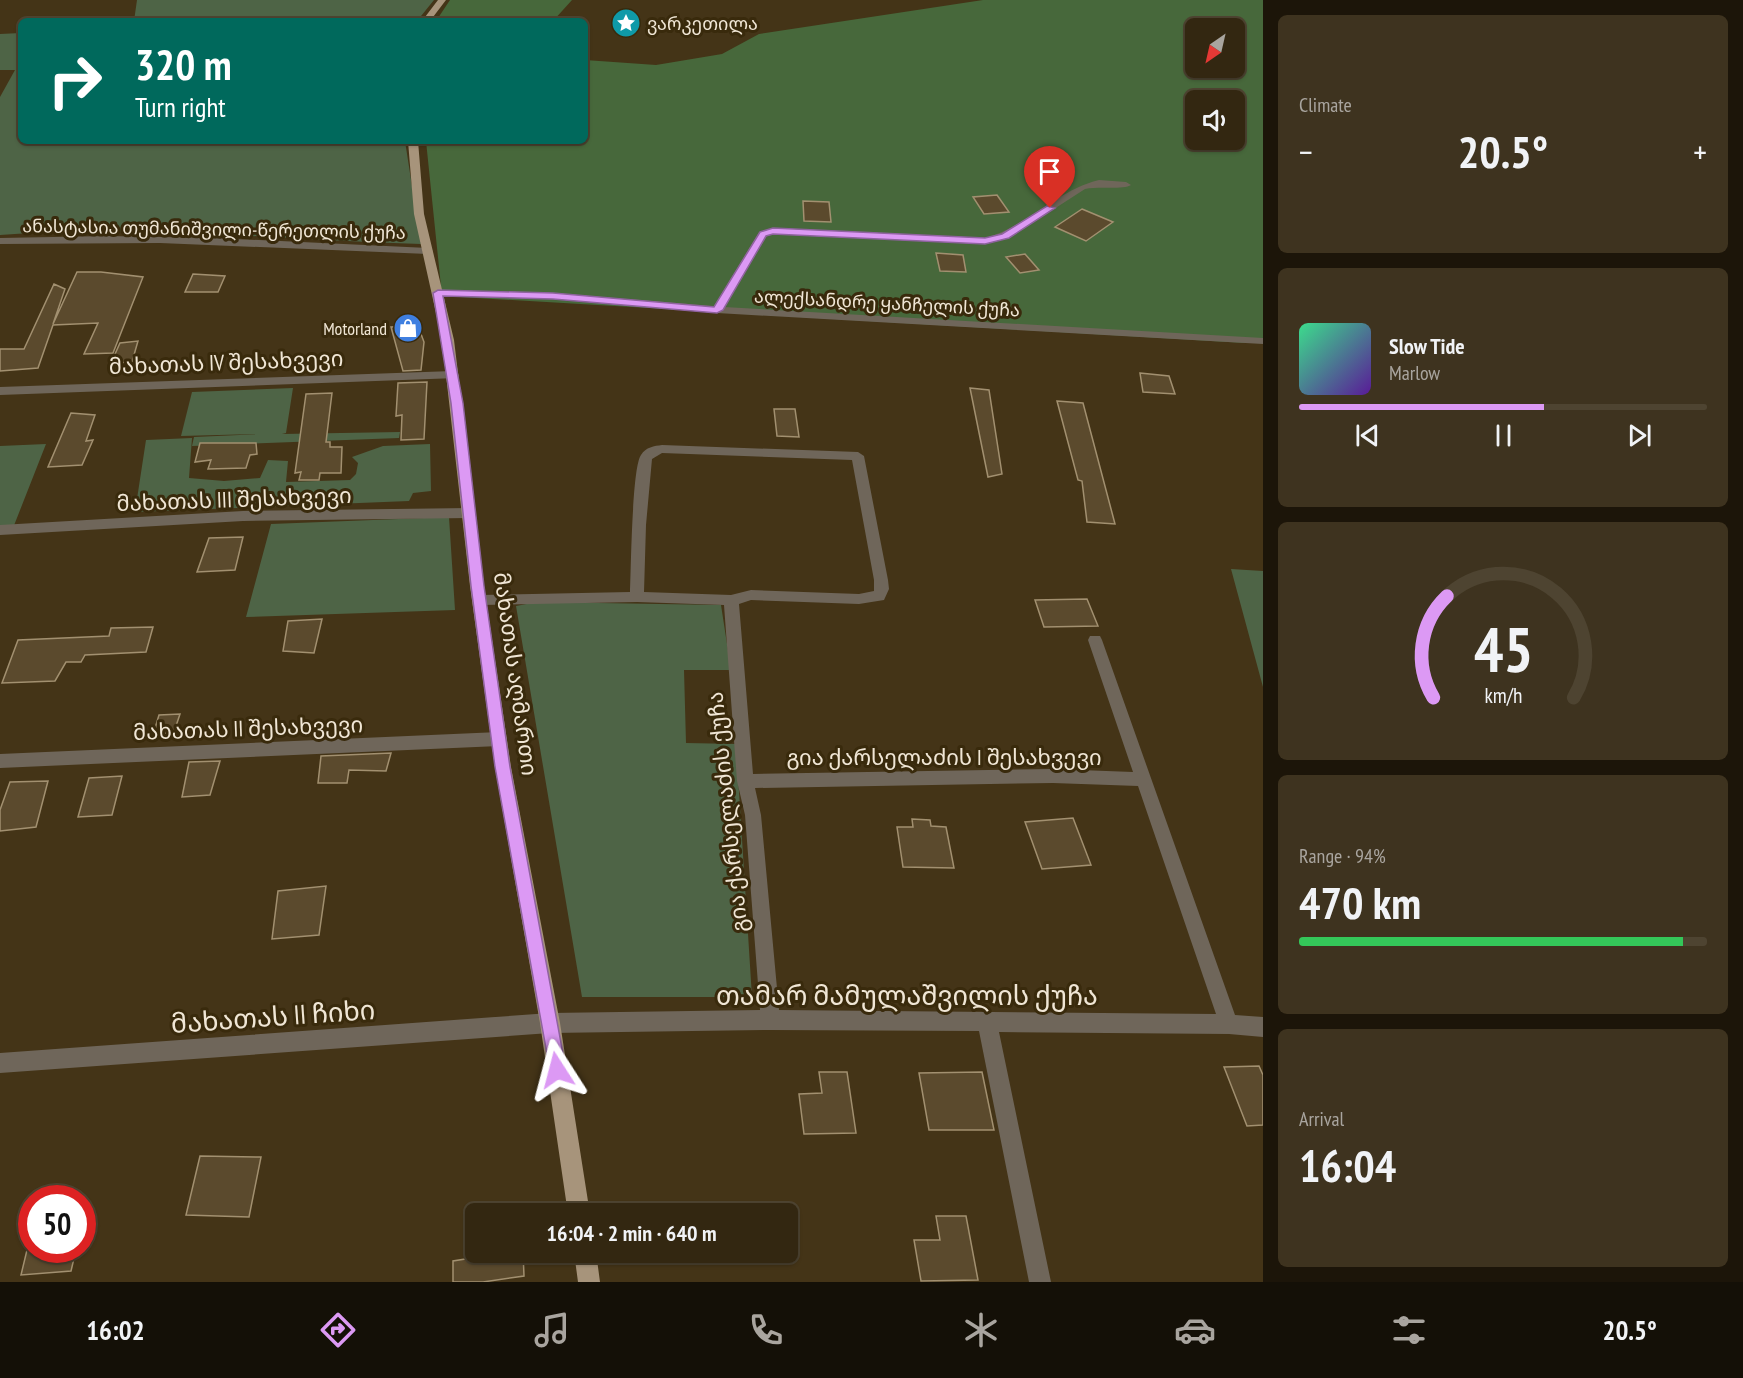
<!DOCTYPE html>
<html lang="en">
<head>
<meta charset="utf-8">
<style>
  body { margin:0; font-family:"PT Sans Narrow","Noto Sans Georgian",sans-serif; background:#3e331f; color:#f1f3f6; height:100vh; display:flex; flex-direction:column; font-size:22px; white-space:nowrap }
  * { box-sizing:border-box; margin:0 }
  p { font-size:20px; color:#a9a59f }
  .icon { flex:none; width:33px; height:33px; fill:none; stroke:currentColor; stroke-width:2; stroke-linecap:round; stroke-linejoin:round }
  .map { position:relative; flex:1; overflow:hidden }
  .drawer { display:flex; flex-direction:column; gap:15px; padding:15px; background:#1c1509; width:480px }
  .drawer>* { flex:none }
  .banner { position:absolute; left:18px; top:18px; width:570px; height:126px; border-radius:9px; box-shadow:0 2px 4px #0004,0 0 0 2px #4e4431; background:#00695c; color:#fff; overflow:hidden }
  .needle { width:39px; rotate:214deg }
  .controls { position:absolute; left:1185px; top:18px; display:grid; gap:12px }
  .controls a { display:grid; place-items:center; width:60px; height:60px; border-radius:9px; background:#332711; box-shadow:0 2px 4px #0004,0 0 0 2px #4e4431; font-size:30px }
  .speed { position:absolute; left:18px; top:1185px; display:flex; gap:12px; font-size:30px; font-weight:700; text-align:center }
  .speed>* { display:grid; place-content:center; width:78px; height:78px; border-radius:50%; background:#332711; box-shadow:0 2px 4px #0004,0 0 0 2px #4e4431; line-height:1 }
  .speed .limit { border:9px solid #d22; background:#fff; color:#111 }
  .pin { position:absolute; display:grid; place-items:center; width:51px; height:51px; color:#fff; margin:-62px -26px; border-radius:50% 50% 50% 0; rotate:-45deg; box-shadow:0 0 6px #0007 }
  .pin .icon { rotate:45deg }
  .me { position:absolute; width:66px; margin:-33px; rotate:351deg; stroke-linejoin:round; filter:drop-shadow(0 0 4px #0008) }
  .turn { display:flex; align-items:center; gap:21px; height:126px; padding:0 18px; font-size:27px }
  .turn .icon { width:78px; height:78px; stroke-width:2.5 }
  .turn b { display:block; font-size:42px; line-height:51px }
  .big { font-size:45px; font-weight:600; line-height:1.1 }
  .drawer .widget { flex:1; display:flex; flex-direction:column; justify-content:center; gap:9px; min-width:0; padding:0 21px; border-radius:9px; background:#3e331f }
  .drawer .dial { align-items:center; gap:0 }
  .dial svg { height:156px; overflow:visible; fill:none; stroke:#4e4431; stroke-width:7; stroke-linecap:round; text-anchor:middle }
  .dial text { fill:#f1f3f6; stroke:none }
  .song { display:flex; align-items:center; gap:18px }
  .cover { width:72px; height:72px; border-radius:9px; background:linear-gradient(135deg,hsl(150 70% 55%),hsl(270 70% 35%)) }
  .played { height:6px; border-radius:3px; background:linear-gradient(90deg,#dc99f4 60%,#4e4431 60%) }
  .keys { display:flex; justify-content:space-around; direction:ltr }
  .heat { display:flex; justify-content:space-between; align-items:center; font-size:33px; direction:ltr }
  .charge { height:9px; border-radius:4px; background:linear-gradient(90deg,#34c759 94%,#4e4431 0) }
  .trip { position:absolute; left:465px; top:1203px; width:333px; height:60px; border-radius:9px; background:#332711; box-shadow:0 2px 4px #0004,0 0 0 2px #4e4431; font-weight:600; line-height:60px; text-align:center }
  .dock { display:flex; height:96px; justify-content:space-around; align-items:center; background:#141007; color:#a9a59f }
  .dock .icon { width:42px; height:42px }
  .dock .current { color:#dc99f4 }
  .dock b { font-size:27px; color:#f1f3f6 }
  main { display:flex; flex:1; min-height:0 }
  .map>svg:first-child { display:block }
  .green { fill:#4e6446 }
  .forest { fill:#47683b; fill-rule:evenodd }
  .building { fill:#5b4a2d; stroke:#a29070; stroke-width:1.5 }
  .lines { fill:none; stroke-linecap:round; stroke-linejoin:round }
  .minor { fill:#6f665a; fill-rule:evenodd }
  .major { fill:#a7947b; fill-rule:evenodd }
  .route { fill:#dc99f4; stroke:#8f639f; stroke-width:1.5 }
  .labels { text-anchor:middle; dominant-baseline:central; stroke-width:6; stroke-linejoin:round; paint-order:stroke }
  .far-poi-label { font-size:18px; fill:#f0e6d5; stroke:#392a0c; text-anchor:start }
  .far-street-label { font-size:18px; fill:#f0e6d5; stroke:#392a0c }
  .street-label { font-size:22px; fill:#f0e6d5; stroke:#392a0c }
  .near-street-label { font-size:27px; fill:#f0e6d5; stroke:#392a0c }
</style>
</head>
<body>
<main>
<div class="map">
<svg width="1263" height="1282" viewBox="0 0 1263 1282">
  <rect width="100%" height="100%" fill="#443417"/>
  <!-- green -->
  <path class="green" d="M 137,0 L 434,0 L 417,21 L 134,21 Z
    M 21,33 L 21,141 L 405,141 L 421,244 C 280,240 140,224 0,235 L 0,97 L 15,70 L 0,70 L 0,34 Z
    M 293,388 L 286,433 L 282,434 L 400,432 L 399,438 L 192,446 L 194,437 L 259,434 L 181,436 L 192,392 Z
    M 192,438 L 189,478 L 224,481 L 260,478 L 268,460 L 288,461 L 286,482 L 350,480 L 356,474 L 358,463 L 352,457 L 383,446 L 430,444 L 431,491 L 413,493 L 409,501 L 135,512 L 146,440 Z
    M 46,444 L 13,528 L 0,529 L 0,446 Z
    M 449,517 L 455,610 L 246,617 L 271,524 Z
    M 1231,569 L 1263,571 L 1263,687 Z
    M 537,602 L 721,605 L 731,670 L 684,670 L 686,743 L 736,744 L 752,997 L 582,997 L 516,606 Z"/>
  <!-- forest -->
  <path class="forest" d="M 450,0 L 572,0 L 553,21 L 436,21 Z
    M 983,0 L 1263,0 L 1263,339 L 1245,343 L 442,296 L 426,141 L 585,141 L 585,60 L 656,65 L 722,54 L 759,34 ZM 1196,28 L 1234,28 L 1234,68 L 1196,68 ZM 1196,100 L 1234,100 L 1234,140 L 1196,140 Z"/>
  <!-- building -->
  <path class="building" d="M 997,195 L 1009,212 L 984,214 L 973,197 Z
    M 803,201 L 829,202 L 831,222 L 804,221 Z
    M 1082,209 L 1113,222 L 1086,241 L 1055,227 Z
    M 936,253 L 963,255 L 966,272 L 940,271 Z
    M 1025,254 L 1039,270 L 1020,273 L 1006,257 Z
    M 77,272 L 101,272 L 143,277 L 113,353 L 84,354 L 98,323 L 53,325 L 38,368 L 0,371 L 0,349 L 24,349 L 54,284 L 65,289 L 53,324 Z
    M 193,274 L 225,276 L 218,292 L 185,292 Z
    M 418,326 L 424,342 L 421,370 L 403,371 L 391,327 Z
    M 138,341 L 132,362 L 111,363 L 120,343 Z
    M 1140,373 L 1169,376 L 1175,394 L 1143,392 Z
    M 427,382 L 424,439 L 401,440 L 402,415 L 396,416 L 398,383 Z
    M 970,388 L 989,390 L 1002,474 L 988,477 Z
    M 332,393 L 326,442 L 330,442 L 330,447 L 342,447 L 341,473 L 320,473 L 319,480 L 299,480 L 301,472 L 295,473 L 306,394 Z
    M 1057,401 L 1083,403 L 1115,524 L 1087,522 L 1082,481 L 1078,480 Z
    M 774,409 L 795,409 L 799,437 L 777,436 Z
    M 71,413 L 95,415 L 86,441 L 93,440 L 82,465 L 48,467 Z
    M 200,443 L 256,443 L 257,454 L 250,455 L 246,468 L 208,469 L 211,460 L 195,462 Z
    M 243,537 L 235,570 L 197,572 L 209,538 Z
    M 1087,599 L 1098,626 L 1044,627 L 1035,600 Z
    M 322,619 L 314,653 L 283,651 L 288,621 Z
    M 153,627 L 146,652 L 85,655 L 81,662 L 66,662 L 55,681 L 2,683 L 18,640 L 109,636 L 111,628 Z
    M 180,714 L 174,732 L 153,735 L 159,715 Z
    M 391,753 L 386,771 L 349,770 L 347,783 L 318,783 L 321,756 Z
    M 220,761 L 210,795 L 182,797 L 189,762 Z
    M 122,776 L 112,815 L 78,817 L 89,778 Z
    M 48,781 L 36,827 L 0,831 L 0,810 L 10,782 Z
    M 1073,818 L 1091,865 L 1042,869 L 1025,822 Z
    M 912,819 L 930,820 L 931,826 L 946,827 L 954,868 L 903,867 L 897,827 L 913,827 Z
    M 326,886 L 319,935 L 272,939 L 278,891 Z
    M 1259,1066 L 1263,1075 L 1263,1125 L 1247,1126 L 1224,1067 Z
    M 819,1072 L 847,1072 L 856,1133 L 804,1134 L 799,1094 L 822,1093 Z
    M 982,1072 L 994,1130 L 929,1130 L 919,1073 Z
    M 200,1156 L 261,1157 L 249,1217 L 186,1215 Z
    M 936,1216 L 966,1216 L 978,1280 L 921,1281 L 914,1240 L 940,1240 Z
    M 27,1250 L 76,1250 L 71,1271 L 21,1275 Z
    M 510,1252 L 523,1252 L 524,1276 L 483,1282 L 453,1282 L 453,1261 Z"/>
  <g class="lines">
    <!-- minor -->
    <path class="minor" d="M 1099,180 L 1126,182 L 1131,185 C 1124,190 1098,186 1085,189 L 1009,238 L 985,244 L 774,234 L 767,236 L 724,307 L 1263,338 L 1263,344 L 717,313 L 553,299 L 438,296 L 432,293 L 438,290 L 553,293 L 714,306 L 759,232 L 773,228 L 985,238 C 1027,227 1057,190 1099,180 Z
      M 107,236 L 214,238 L 428,248 L 433,251 L 428,254 L 160,243 L 0,244 L 0,238 Z
      M 453,371 L 459,375 L 457,378 L 0,395 L 0,387 Z
      M 662,445 L 858,452 L 864,456 L 888,580 L 889,589 L 884,600 L 859,604 L 751,600 L 739,604 L 753,774 L 1053,769 L 1133,772 L 1088,640 L 1090,636 L 1100,636 L 1102,640 L 1235,1015 L 1263,1017 L 1263,1037 L 1229,1034 L 999,1032 L 1051,1282 L 1029,1282 L 979,1031 L 770,1030 L 550,1033 L 0,1073 L 0,1053 L 550,1013 L 760,1010 L 745,815 L 737,781 L 724,605 L 637,602 L 479,605 L 474,604 L 472,600 L 474,596 L 479,595 L 630,592 C 631,570 632,467 641,455 C 646,447 654,446 662,445 ZM 662,453 L 852,460 L 874,580 L 874,591 L 859,594 L 751,590 L 731,595 L 644,592 L 646,525 L 652,459 ZM 1053,783 L 1138,786 L 1216,1014 L 779,1010 L 761,815 L 755,788 Z
      M 469,508 L 476,513 L 469,518 L 243,521 L 0,535 L 0,525 L 243,511 Z
      M 499,732 L 505,734 L 507,739 L 505,744 L 499,746 L 0,768 L 0,754 Z"/>
    <!-- major -->
    <path class="major" d="M 438,0 L 446,0 L 430,21 L 422,21 Z
      M 408,141 L 418,141 L 424,214 L 454,340 L 484,586 L 511,767 L 560,1023 L 590,1214 L 568,1214 L 540,1023 L 495,767 L 470,586 L 442,340 L 414,214 Z
      M 574,1252 L 596,1252 L 600,1282 L 578,1282 Z"/>
  </g>
  <!-- route -->
  <path class="route" d="M 1047,206 L 1055,208 L 1009,238 L 985,244 L 773,234 L 766,236 L 723,310 L 717,313 L 553,299 L 443,296 L 463,403 L 484,586 L 510,767 L 566,1070 L 564,1076 L 557,1079 L 551,1076 L 495,767 L 471,586 L 451,403 L 433,293 L 438,290 L 553,293 L 714,307 L 760,232 L 773,228 L 985,238 L 1002,234 Z"/>
  <!-- icons -->
  <defs>
    <g id="sight-disc" transform="scale(1.5)"><circle r="9.5" fill="#0f9aa8" stroke="#392a0c"/><path d="M0-6L1.8-2.2L6-1.7L2.9 1.2L3.7 5.4L0 3.3L-3.7 5.4L-2.9 1.2L-6-1.7L-1.8-2.2Z" fill="#fff"/></g>
    <g id="shop-disc" transform="scale(1.5)"><circle r="9.5" fill="#3f7fe0" stroke="#392a0c"/><path d="M-5-2.5h2.3a2.7 3.5 0 0 1 5.4 0H5L5.5 6h-11ZM-1.5-2.5h3a1.5 2.3 0 0 0-3 0Z" fill="#fff"/></g>
  </defs>
  <g fill-rule="evenodd">
    <use href="#sight-disc" x="626" y="23"/>
    <use href="#shop-disc" x="408" y="328"/>
  </g>
  <g class="labels">
    <!-- far-poi labels -->
    <g class="far-poi-label">
      <text x="647" y="23">ვარკეთილა</text>
      <text x="387" y="328" text-anchor="end">Motorland</text>
    </g>
    <!-- far-street labels -->
    <g class="far-street-label">
      <text transform="translate(214 229) rotate(1)">ანასტასია თუმანიშვილი-წერეთლის ქუჩა</text>
      <text transform="translate(887 303) rotate(3)">ალექსანდრე ყანჩელის ქუჩა</text>
    </g>
    <!-- street labels -->
    <g class="street-label">
      <text transform="translate(226 362) rotate(-2)">მახათას IV შესახვევი</text>
      <text transform="translate(234 499) rotate(-2)">მახათას III შესახვევი</text>
      <text transform="translate(516 674) rotate(82)">მახათას აღმართი</text>
      <text transform="translate(248 728) rotate(-2)">მახათას II შესახვევი</text>
      <text x="944" y="757">გია ქარსელაძის I შესახვევი</text>
      <text transform="translate(727 812) rotate(-96)">გია ქარსელაძის ქუჩა</text>
    </g>
    <!-- near-street labels -->
    <g class="near-street-label">
      <text x="907" y="995">თამარ მამულაშვილის ქუჩა</text>
      <text transform="translate(273 1016) rotate(-4)">მახათას II ჩიხი</text>
    </g>
  </g>
</svg>
<div class="controls">
<a><svg class="needle" viewBox="-14 -14 28 28"><path d="M0-13l5 13h-10z" fill="#e53935"/><path d="M0 13l5-13h-10z" fill="#a9a59f"/></svg></a>
<a><svg class="icon" aria-label="sound" viewBox="0 0 24 24"><path d="M4 9h4l5-4v14l-5-4H4zM17 9q2 3 0 6"/></svg></a>
</div>
<div class="speed"><div class="limit">50</div></div>
<div class="pin" style="left:1050px;top:208px;background:#d93025"><svg class="icon" aria-label="arrive" viewBox="0 0 24 24"><path d="M6 21V4h12l-3 4 3 4H6"/></svg></div>
<svg class="me" style="left:557px;top:1070px" viewBox="-20 -20 40 40"><path d="M0-17L14 15 0 8-14 15z" fill="#dc99f4" stroke="#fff" stroke-width="4"/></svg>
<div class="trip">16:04 · 2 min · 640 m</div>
<div class="banner">
<div class="turn"><svg class="icon" aria-label="right" viewBox="0 0 24 24"><path d="M7 20v-9h11M14 6l5 5-5 5"/></svg><div><b>320 m</b>Turn right</div></div>
</div>
</div>
<section class="drawer">
<div class="widget"><p>Climate</p>
<div class="heat"><a>−</a><b class="big">20.5°</b><a>+</a></div>
</div>
<div class="widget">
<div class="song"><i class="cover"></i><div><b>Slow Tide</b><p>Marlow</p></div></div>
<div class="played"></div>
<div class="keys"><svg class="icon" aria-label="previous" viewBox="0 0 24 24"><path d="M18 5L8 12l10 7zM5 5v14"/></svg><svg class="icon" aria-label="pause" viewBox="0 0 24 24"><path d="M8 5v14M16 5v14"/></svg><svg class="icon" aria-label="next" viewBox="0 0 24 24"><path d="M6 5l10 7-10 7zM19 5v14"/></svg></div>
</div>
<div class="widget dial"><svg viewBox="0 0 100 80">
<path d="M14 69A42 42 0 1 1 86 69"/>
<path d="M14 69A42 42 0 0 1 21 17" stroke="#dc99f4"/>
<text x="50" y="56" font-size="32" font-weight="700">45</text>
<text x="50" y="72" font-size="11">km/h</text>
</svg></div>
<div class="widget"><p>Range · 94%</p><b class="big">470 km</b><div class="charge"></div></div>
<div class="widget"><p>Arrival</p><b class="big">16:04</b></div>
</section>
</main>
<nav class="dock">
<b>16:02</b>
<svg class="icon current" aria-label="directions" viewBox="0 0 24 24"><path d="M12 3l9 9-9 9-9-9zM9 14v-3h6M13 9l2 2-2 2"/></svg>
<svg class="icon" aria-label="music" viewBox="0 0 24 24"><path d="M9 18V5l10-2v13"/><circle cx="6" cy="18" r="3"/><circle cx="16" cy="16" r="3"/></svg>
<svg class="icon" aria-label="phone" viewBox="0 0 24 24"><path d="M5 4h4l2 5-3 2q2 4 5 5l2-3 5 2v4C11 20 4 13 5 4z"/></svg>
<svg class="icon" aria-label="climate" viewBox="0 0 24 24"><path d="M12 3v18M4 7l16 10M4 17L20 7"/></svg>
<svg class="icon" aria-label="car" viewBox="0 0 24 24"><path d="M5 17H2v-5l4-1 3-4h7l3 4 3 1v5h-3M9 17h6M6 11h13"/><circle cx="7" cy="17" r="2"/><circle cx="17" cy="17" r="2"/></svg>
<svg class="icon" aria-label="filters" viewBox="0 0 24 24"><path d="M4 7h16M4 17h16"/><circle cx="9" cy="7" r="2"/><circle cx="15" cy="17" r="2"/></svg>
<b>20.5°</b>
</nav>
</body>
</html>
